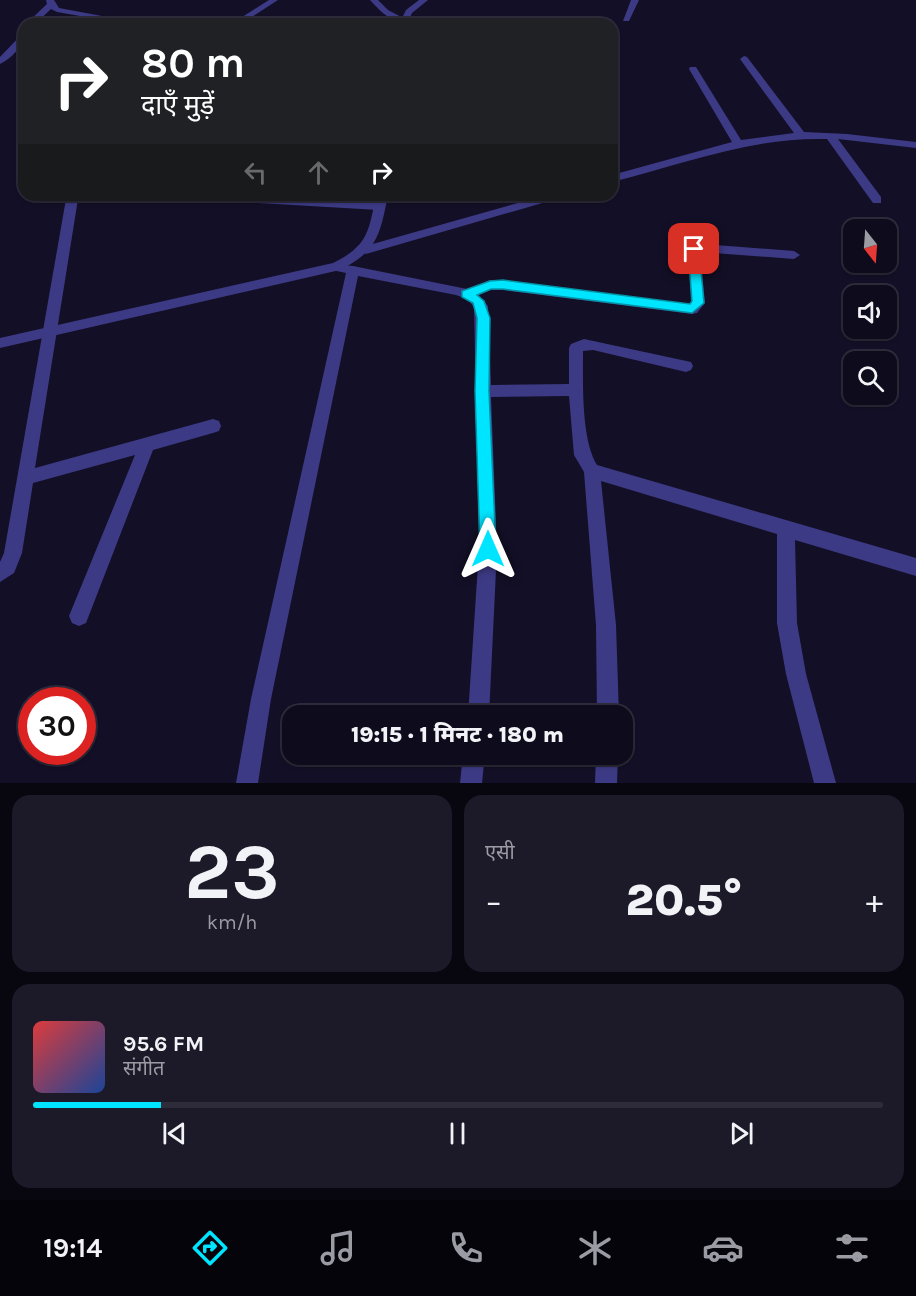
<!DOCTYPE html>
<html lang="hi">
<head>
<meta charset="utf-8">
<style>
  body { margin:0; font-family:Karla,"Noto Sans Devanagari",sans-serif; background:#1c1929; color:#f1f3f6; height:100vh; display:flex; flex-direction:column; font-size:22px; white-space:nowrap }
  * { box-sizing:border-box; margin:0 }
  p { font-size:20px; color:#9b9ba3 }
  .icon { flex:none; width:33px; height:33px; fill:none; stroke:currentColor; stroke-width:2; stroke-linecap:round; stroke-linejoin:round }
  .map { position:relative; height:783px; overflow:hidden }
  .sheet { display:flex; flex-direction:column; gap:12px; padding:12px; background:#08060f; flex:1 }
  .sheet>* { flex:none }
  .guide { position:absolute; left:18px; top:18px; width:600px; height:183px; border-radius:18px; box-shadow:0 2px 4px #0004,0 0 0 2px #2e2b3b; background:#202124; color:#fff; overflow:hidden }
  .needle { width:39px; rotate:163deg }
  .buttons { position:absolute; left:843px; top:219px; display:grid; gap:12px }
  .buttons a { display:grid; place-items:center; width:54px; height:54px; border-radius:12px; background:#0e0b1c; box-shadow:0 2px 4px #0004,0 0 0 2px #2e2b3b; font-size:30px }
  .speed { position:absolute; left:18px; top:687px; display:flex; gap:12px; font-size:30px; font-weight:700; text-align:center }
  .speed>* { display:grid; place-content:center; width:78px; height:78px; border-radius:50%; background:#0e0b1c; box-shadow:0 2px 4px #0004,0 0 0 2px #2e2b3b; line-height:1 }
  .speed .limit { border:9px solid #d22; background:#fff; color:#111 }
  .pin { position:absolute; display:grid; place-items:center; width:51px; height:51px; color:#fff; margin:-26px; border-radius:12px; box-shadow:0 3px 9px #0006 }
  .me { position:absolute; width:66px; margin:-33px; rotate:0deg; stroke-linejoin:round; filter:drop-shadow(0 0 4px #0008) }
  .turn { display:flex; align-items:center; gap:21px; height:126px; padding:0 24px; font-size:27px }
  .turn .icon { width:78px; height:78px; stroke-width:2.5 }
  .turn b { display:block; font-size:42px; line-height:51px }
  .lanes { display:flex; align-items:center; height:57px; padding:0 24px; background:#0003; justify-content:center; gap:30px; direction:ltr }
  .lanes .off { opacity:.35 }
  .big { font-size:45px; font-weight:800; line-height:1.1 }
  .sheet .widget { flex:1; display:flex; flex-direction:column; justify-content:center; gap:9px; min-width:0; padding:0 21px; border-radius:18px; background:#1c1929 }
  .sheet .dial { align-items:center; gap:0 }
  .dial b { font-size:78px; line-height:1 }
  .song { display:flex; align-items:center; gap:18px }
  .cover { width:72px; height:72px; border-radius:9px; background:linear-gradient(135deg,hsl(0 70% 55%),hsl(220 70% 35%)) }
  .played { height:6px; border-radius:3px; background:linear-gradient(90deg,#00e5ff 15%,#2e2b3b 15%) }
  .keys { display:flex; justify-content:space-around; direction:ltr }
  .heat { display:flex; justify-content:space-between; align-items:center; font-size:33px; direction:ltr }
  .sheet .tiles { flex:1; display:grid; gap:12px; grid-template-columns:1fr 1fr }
  .widget:last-child { grid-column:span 2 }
  .trip { position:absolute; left:282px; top:705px; width:351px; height:60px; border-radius:18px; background:#0e0b1c; box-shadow:0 2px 4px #0004,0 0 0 2px #2e2b3b; font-weight:800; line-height:60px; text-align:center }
  .menu { display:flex; height:96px; justify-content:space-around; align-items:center; background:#06040b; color:#9b9ba3 }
  .menu .icon { width:42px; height:42px }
  .menu .selected { color:#00e5ff }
  .menu b { font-size:27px; color:#f1f3f6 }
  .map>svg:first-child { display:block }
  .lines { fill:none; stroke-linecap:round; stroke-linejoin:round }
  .minor { fill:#3d3a85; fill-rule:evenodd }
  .tertiary { fill:#3d3a85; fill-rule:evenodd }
  .route { fill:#00e5ff; stroke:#0095a6; stroke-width:1.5 }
</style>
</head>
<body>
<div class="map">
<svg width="916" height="783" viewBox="0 0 916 783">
  <rect width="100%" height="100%" fill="#130f26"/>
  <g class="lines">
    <!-- minor -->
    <path class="minor" d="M 46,0 L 54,0 L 59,8 L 145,24 L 126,24 L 57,12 L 51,9 L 35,24 L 26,24 L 47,4 Z
      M 269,0 L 278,0 L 241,24 L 231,24 Z
      M 370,0 L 378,0 L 388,10 L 407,20 C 395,27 378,9 370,0 Z
      M 631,0 L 639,0 L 629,21 L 623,21 Z
      M 24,32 C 24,46 12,58 0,64 L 0,57 Z
      M 744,56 L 747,57 L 804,132 L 847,134 L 916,142 L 916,148 L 838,139 L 881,197 L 881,203 L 873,203 L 827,139 C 751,137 684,164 612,182 L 612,175 L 732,142 L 689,69 L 690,67 L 696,67 L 741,140 L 794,133 L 740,59 Z
      M 72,195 L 78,199 L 35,468 L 213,419 L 219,421 L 221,426 L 219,431 L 213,433 L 153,450 L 86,623 L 79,626 L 72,623 L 69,616 L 135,455 L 33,483 L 22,553 L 14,573 L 0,582 L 0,562 L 4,553 L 66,199 Z
      M 243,195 L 379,202 L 385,206 L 379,210 L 239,202 L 239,196 Z
      M 546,195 L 565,195 L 563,197 L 366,254 L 360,250 L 362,247 Z
      M 702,244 L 794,251 L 800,255 L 794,259 L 700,252 L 705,303 L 697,313 L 692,314 L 503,290 L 491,290 L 479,295 L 488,306 L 491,385 L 569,384 L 569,348 L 571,344 L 584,339 L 691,362 L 693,366 L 691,370 L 686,372 L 593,350 L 583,351 C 583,382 581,440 597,465 L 916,558 L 916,576 L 795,540 L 797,623 L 806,674 L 836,783 L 814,783 L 786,674 L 777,623 L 777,534 L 601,481 L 616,625 L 619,716 L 597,716 L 596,625 L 584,472 L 574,455 L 569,396 L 491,397 L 497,549 L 489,716 L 468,716 L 479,549 L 474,307 L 467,299 L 456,295 L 358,276 L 271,699 L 258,783 L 236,783 L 251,699 L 346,273 L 332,270 L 330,267 L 332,264 L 353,266 L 467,289 L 490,280 L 503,280 L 689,304 L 691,302 L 688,249 L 690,246 Z
      M 463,754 L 485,754 L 482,783 L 460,783 Z
      M 596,754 L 618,754 L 617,783 L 595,783 Z"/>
    <!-- tertiary -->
    <path class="tertiary" d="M 419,0 L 428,0 L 412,13 L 407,24 L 399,24 L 406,10 Z
      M 376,195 L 388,195 C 380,234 378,251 340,270 L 0,348 L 0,338 L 333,263 C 368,246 369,231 376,195 Z"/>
  </g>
  <!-- route -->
  <path class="route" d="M 694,246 L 699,249 L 704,303 L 692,313 L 503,289 L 491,289 L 477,295 L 484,301 L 490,318 L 489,391 L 496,549 L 494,555 L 488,557 L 482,555 L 480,549 L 475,391 L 477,318 L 473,303 L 462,297 L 462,291 L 490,281 L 503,280 L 690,304 L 692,301 L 688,249 Z"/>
</svg>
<div class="buttons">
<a><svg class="needle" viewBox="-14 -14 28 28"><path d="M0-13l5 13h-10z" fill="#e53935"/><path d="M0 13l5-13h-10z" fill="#9b9ba3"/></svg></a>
<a><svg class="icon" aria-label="sound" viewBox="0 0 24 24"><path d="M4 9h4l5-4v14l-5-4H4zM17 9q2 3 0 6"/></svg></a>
<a><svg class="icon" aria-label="search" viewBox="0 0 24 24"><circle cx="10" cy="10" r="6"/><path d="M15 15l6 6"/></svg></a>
</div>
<div class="speed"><div class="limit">30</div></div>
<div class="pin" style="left:694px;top:249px;background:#d93025"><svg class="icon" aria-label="arrive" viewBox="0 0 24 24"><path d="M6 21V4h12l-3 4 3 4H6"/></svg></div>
<svg class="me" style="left:488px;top:549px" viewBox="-20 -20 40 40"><path d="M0-17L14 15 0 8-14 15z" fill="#00e5ff" stroke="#fff" stroke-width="4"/></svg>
<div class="trip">19:15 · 1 मिनट · 180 m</div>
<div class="guide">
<div class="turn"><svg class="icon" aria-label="right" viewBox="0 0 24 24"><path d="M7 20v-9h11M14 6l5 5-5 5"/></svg><div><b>80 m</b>दाएँ मुड़ें</div></div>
<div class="lanes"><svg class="icon off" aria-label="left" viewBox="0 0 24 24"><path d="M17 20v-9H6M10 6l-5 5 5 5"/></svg><svg class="icon off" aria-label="ahead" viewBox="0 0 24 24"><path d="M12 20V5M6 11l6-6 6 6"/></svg><svg class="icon" aria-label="right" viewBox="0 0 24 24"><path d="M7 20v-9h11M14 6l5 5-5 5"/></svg></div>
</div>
</div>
<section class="sheet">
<div class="tiles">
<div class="widget dial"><b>23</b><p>km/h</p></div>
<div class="widget"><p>एसी</p>
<div class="heat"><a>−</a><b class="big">20.5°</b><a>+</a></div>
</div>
<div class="widget">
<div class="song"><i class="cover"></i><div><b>95.6 FM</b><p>संगीत</p></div></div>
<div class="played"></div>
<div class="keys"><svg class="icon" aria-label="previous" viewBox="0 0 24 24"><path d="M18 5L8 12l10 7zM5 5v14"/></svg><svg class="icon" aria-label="pause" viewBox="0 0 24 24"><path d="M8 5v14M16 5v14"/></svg><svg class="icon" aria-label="next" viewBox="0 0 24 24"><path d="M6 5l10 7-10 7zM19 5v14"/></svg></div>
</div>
</div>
</section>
<nav class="menu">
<b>19:14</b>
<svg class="icon selected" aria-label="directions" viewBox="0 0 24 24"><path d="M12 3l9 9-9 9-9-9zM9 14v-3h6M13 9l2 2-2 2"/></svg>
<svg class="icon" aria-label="music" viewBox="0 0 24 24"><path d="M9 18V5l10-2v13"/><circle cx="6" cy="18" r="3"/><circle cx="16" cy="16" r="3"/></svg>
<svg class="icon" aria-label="phone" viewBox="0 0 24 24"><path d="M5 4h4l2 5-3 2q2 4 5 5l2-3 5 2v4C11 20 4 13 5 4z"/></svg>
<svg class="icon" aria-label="climate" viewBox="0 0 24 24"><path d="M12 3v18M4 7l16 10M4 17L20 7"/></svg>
<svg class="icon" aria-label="car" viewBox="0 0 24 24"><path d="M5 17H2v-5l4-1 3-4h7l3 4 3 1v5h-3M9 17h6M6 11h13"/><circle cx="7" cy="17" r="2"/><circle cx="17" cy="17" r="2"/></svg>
<svg class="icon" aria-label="filters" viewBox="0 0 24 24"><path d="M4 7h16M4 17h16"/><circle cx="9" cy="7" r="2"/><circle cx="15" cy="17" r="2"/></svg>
</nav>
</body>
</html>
